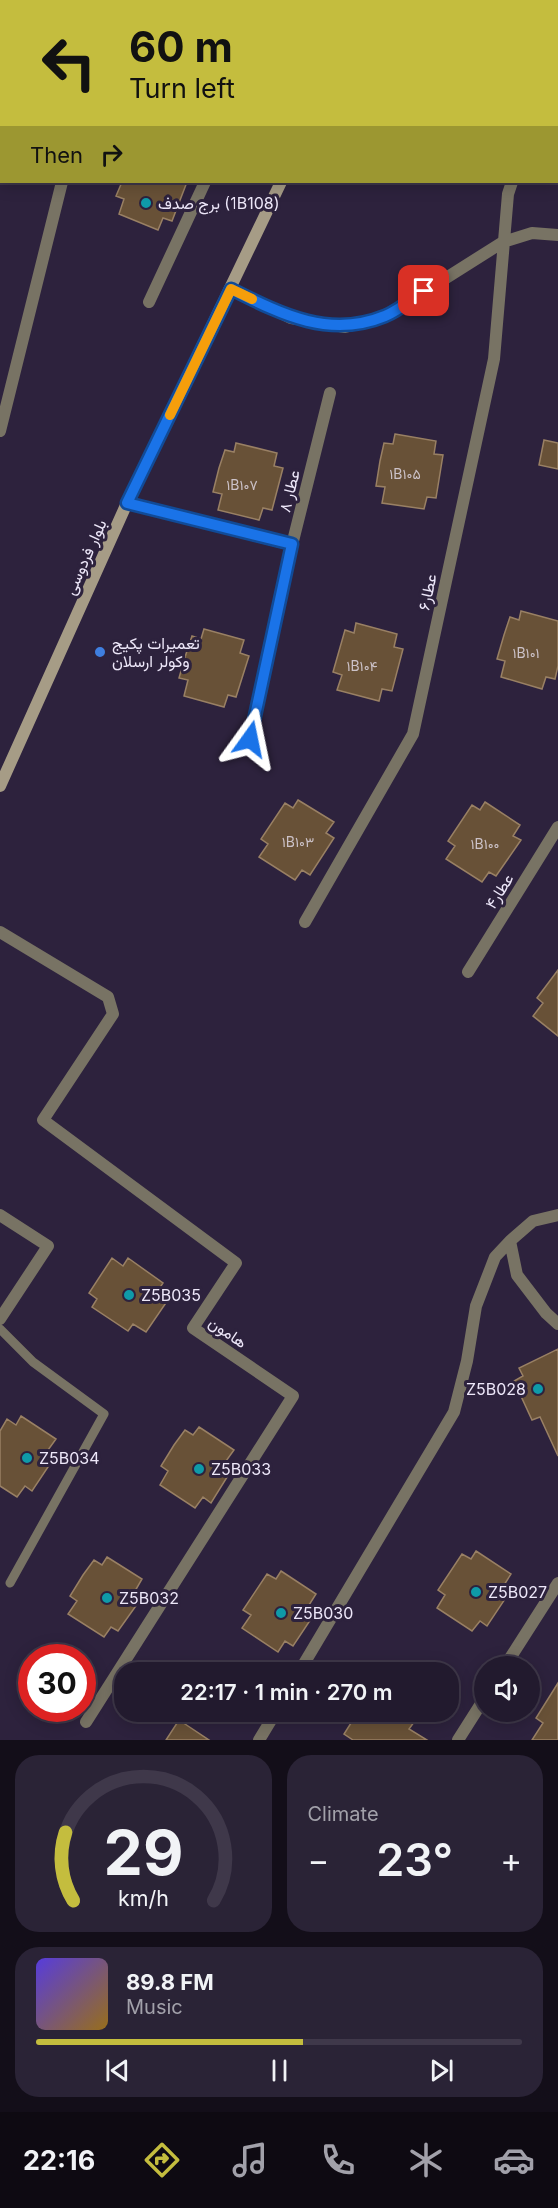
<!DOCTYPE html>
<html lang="en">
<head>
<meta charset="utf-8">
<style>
  body { margin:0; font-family:Inter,Vazirmatn,sans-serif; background:#2a2336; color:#f1f3f6; height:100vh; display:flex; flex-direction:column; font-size:22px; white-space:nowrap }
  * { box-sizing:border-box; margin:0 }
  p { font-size:20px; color:#a2a1aa }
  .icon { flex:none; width:33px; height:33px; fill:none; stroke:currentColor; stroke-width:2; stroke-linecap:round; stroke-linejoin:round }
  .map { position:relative; height:1740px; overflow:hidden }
  .sheet { display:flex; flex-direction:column; gap:15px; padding:15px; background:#130e19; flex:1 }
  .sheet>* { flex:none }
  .hud { position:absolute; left:0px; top:0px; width:558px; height:183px; box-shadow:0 3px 15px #0003,0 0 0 2px #3f384a; background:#c4bd3e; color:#111; overflow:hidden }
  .controls { position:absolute; left:474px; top:1656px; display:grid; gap:12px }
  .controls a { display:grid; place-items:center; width:66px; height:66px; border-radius:50%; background:#221a2e; box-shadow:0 3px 15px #0003,0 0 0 2px #3f384a; font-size:30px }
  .speed { position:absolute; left:18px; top:1644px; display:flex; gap:12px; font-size:30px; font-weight:700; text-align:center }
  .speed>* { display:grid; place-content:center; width:78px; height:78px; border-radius:50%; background:#221a2e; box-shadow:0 3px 15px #0003,0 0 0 2px #3f384a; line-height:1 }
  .speed .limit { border:9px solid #d22; background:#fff; color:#111 }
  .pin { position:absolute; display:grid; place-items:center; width:51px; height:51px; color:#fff; margin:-26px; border-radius:12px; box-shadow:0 3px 9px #0006 }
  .me { position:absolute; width:66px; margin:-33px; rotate:12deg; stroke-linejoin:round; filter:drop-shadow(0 0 4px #0008) }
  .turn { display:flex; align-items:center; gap:21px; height:126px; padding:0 30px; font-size:27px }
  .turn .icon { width:78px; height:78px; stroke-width:2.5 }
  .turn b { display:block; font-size:42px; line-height:51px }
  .then { display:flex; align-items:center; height:57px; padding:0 30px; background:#0003; gap:12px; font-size:22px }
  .big { font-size:45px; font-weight:600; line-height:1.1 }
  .sheet .widget { flex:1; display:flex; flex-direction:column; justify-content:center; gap:9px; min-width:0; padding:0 21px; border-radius:24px; background:#2a2336 }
  .sheet .dial { align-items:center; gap:0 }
  .dial svg { height:156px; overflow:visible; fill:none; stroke:#3f384a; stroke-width:7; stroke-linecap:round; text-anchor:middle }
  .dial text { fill:#f1f3f6; stroke:none }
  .song { display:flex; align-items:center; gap:18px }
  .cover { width:72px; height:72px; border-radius:9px; background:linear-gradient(135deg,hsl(250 70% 55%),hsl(40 70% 35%)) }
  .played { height:6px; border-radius:3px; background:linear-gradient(90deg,#c4bd3e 55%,#3f384a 55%) }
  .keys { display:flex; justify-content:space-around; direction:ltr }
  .heat { display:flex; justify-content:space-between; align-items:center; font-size:33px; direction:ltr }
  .sheet .tiles { flex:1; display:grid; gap:15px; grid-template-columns:1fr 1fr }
  .widget:last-child { grid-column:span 2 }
  .trip { position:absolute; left:114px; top:1662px; width:345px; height:60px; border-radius:24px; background:#221a2e; box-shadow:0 3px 15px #0003,0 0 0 2px #3f384a; font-weight:600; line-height:60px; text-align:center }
  .tabs { display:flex; height:96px; justify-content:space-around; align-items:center; background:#0e0a12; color:#a2a1aa }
  .tabs .icon { width:42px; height:42px }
  .tabs .selected { color:#c4bd3e }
  .tabs b { font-size:27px; color:#f1f3f6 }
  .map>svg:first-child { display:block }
  .building { fill:#685137; stroke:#998064; stroke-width:1.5 }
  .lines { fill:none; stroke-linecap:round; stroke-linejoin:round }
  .service { stroke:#787364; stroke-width:9 }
  .minor { stroke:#787364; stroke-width:12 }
  .secondary { stroke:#a69c86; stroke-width:12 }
  .route-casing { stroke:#114b97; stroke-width:15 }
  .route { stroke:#1a73e8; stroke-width:10 }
  .slow { stroke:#f59e0b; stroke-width:10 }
  .culture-dot { fill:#0f9aa8; stroke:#2d223d; stroke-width:2 }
  .shop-dot { fill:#3f7fe0; stroke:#2d223d; stroke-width:2 }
  .labels { text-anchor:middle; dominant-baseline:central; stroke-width:6; stroke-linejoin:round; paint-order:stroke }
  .number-label { font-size:14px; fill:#ccc2c8 }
  .poi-label { font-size:16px; fill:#ede7f9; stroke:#2d223d; text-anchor:start }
  .street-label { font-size:16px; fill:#ede7f9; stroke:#2d223d }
</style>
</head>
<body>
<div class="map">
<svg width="558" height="1740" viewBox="0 0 558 1740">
  <rect width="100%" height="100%" fill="#2d223d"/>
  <!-- building -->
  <path class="building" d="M 122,182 L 187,182 L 172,221 L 163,218 L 158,230 L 119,214 L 124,199 L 116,196 Z
    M 395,434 L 436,441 L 434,454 L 443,455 L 436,498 L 427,497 L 424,509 L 382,503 L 385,487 L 376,486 L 380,461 L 384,443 L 393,444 Z
    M 544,440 L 558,443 L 558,469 L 539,465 Z
    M 236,443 L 277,453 L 274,466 L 283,468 L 272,510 L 263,508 L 259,520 L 218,510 L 222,494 L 213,492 L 219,468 L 225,450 L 234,452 Z
    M 521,611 L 558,621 L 558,666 L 555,679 L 546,677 L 542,689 L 501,677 L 505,661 L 497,659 L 504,635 L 510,617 L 519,620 Z
    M 356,623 L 397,634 L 394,647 L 403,649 L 392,691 L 382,689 L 379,701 L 337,690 L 342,675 L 333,672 L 345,630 L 354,633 Z
    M 204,629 L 244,640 L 240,653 L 249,656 L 236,697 L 228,695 L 224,707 L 184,696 L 188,680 L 179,678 L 186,654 L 192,636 L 201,639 Z
    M 298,800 L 334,822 L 326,833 L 334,838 L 310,875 L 302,870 L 295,880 L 259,857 L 268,844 L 261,839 L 285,803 L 293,808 Z
    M 485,802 L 520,825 L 513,836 L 521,840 L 496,876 L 489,872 L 482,882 L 446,859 L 455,846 L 448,841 L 472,805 L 480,810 Z
    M 558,970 L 558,1036 L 533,1016 L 543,1003 L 537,998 Z
    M 112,1258 L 123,1266 L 128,1258 L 163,1283 L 159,1289 L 170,1297 L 146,1332 L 133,1324 L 128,1331 L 92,1307 L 97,1299 L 89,1293 Z
    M 558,1349 L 558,1456 L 540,1417 L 532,1420 L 514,1381 L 523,1376 L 519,1368 Z
    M 21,1416 L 56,1439 L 48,1450 L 56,1455 L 32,1491 L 25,1486 L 17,1497 L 0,1486 L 0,1431 L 7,1419 L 16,1425 Z
    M 199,1427 L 234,1450 L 226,1461 L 234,1466 L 211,1503 L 203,1497 L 195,1508 L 160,1485 L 168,1471 L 161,1466 L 174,1445 L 185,1430 L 193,1435 Z
    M 476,1551 L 511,1574 L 504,1585 L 511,1590 L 487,1626 L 480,1621 L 472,1631 L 437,1608 L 445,1595 L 438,1590 L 462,1554 L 471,1559 Z
    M 107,1557 L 142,1579 L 135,1591 L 143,1596 L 118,1631 L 111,1627 L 104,1637 L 68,1614 L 77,1601 L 70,1596 L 83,1575 L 94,1560 L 102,1565 Z
    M 281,1571 L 316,1594 L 309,1605 L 317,1610 L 293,1646 L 285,1641 L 278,1652 L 242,1628 L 251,1615 L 243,1610 L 267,1574 L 276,1579 Z
    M 558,1683 L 558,1740 L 532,1740 L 543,1723 L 536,1718 Z
    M 358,1712 L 407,1712 L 417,1718 L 409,1729 L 427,1740 L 353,1740 L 344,1734 Z
    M 179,1720 L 209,1740 L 166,1740 Z"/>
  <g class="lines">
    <!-- service -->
    <path class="service" d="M 0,1329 L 33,1362 L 104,1414 L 10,1583"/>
    <!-- minor -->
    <path class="minor" d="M 105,2 L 105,0
      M 290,2 L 290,0
      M 556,54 L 558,49
      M 231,289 L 291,318 L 345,327 L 386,316 L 503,242 L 532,233 L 558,235
      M 149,302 L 205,182
      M 0,431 L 62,182
      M 127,503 L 292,545
      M 250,739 L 292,545 L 330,393
      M 305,922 L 413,734 L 494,359 L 508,194 L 512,182
      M 0,932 L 108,997 L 113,1014 L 43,1120 L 236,1263 L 193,1328 L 293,1396 L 86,1722
      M 468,972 L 558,827
      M 0,1215 L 48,1246 L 0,1319
      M 558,1215 L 533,1221 L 510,1241 L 517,1275 L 546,1313 L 558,1324
      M 505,1666 L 558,1583
      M 299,1672 L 454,1412 L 467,1361 L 476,1306 L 495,1257 L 510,1241
      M 259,1740 L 276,1712
      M 458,1740 L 484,1699"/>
    <!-- secondary -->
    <path class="secondary" d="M 366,2 L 367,0
      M 0,786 L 127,503 L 281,182"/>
  </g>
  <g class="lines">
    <!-- route casing -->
    <g class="route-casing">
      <path id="route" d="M 250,739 L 292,544 L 127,503 L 231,289 C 281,314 329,339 385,316 C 398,311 412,299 424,291"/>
    </g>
    <!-- route -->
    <use href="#route" class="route"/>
    <!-- slow -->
    <path class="slow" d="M 170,415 L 231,289 L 252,299"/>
  </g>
  <!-- markers -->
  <g class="culture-dot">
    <circle cx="146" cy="203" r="6"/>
    <circle cx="129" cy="1295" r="6"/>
    <circle cx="538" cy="1389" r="6"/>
    <circle cx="27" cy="1458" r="6"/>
    <circle cx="199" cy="1469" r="6"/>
    <circle cx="476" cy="1592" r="6"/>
    <circle cx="107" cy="1598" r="6"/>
    <circle cx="281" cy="1613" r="6"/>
  </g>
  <circle class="shop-dot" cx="100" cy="652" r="6"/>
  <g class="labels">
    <!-- number labels -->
    <g class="number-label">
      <text x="405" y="473">۱B۱۰۵</text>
      <text x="242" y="484">۱B۱۰۷</text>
      <text x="526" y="652">۱B۱۰۱</text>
      <text x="362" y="665">۱B۱۰۴</text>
      <text x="298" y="841">۱B۱۰۳</text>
      <text x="485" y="843">۱B۱۰۰</text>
    </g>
    <!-- poi labels -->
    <g class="poi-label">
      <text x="158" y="203">برج صدف (1B108)</text>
      <text x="112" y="643">تعمیرات پکیج<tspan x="112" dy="18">وکولر ارسلان</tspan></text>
      <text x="141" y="1295">Z5B035</text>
      <text x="526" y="1389" text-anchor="end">Z5B028</text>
      <text x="39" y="1458">Z5B034</text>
      <text x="211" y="1469">Z5B033</text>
      <text x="488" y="1592">Z5B027</text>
      <text x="119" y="1598">Z5B032</text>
      <text x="293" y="1613">Z5B030</text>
    </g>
    <!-- street labels -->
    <g class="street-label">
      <text transform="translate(289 491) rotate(-76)">عطار ۸</text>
      <text transform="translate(85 557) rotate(-66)">بلوار فردوسی</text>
      <text transform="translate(427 592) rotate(-78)">عطار۶</text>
      <text transform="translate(499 891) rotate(-58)">عطار۴</text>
      <text transform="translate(228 1332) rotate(34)">هامون</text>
    </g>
  </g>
</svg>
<div class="controls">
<a><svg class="icon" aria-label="sound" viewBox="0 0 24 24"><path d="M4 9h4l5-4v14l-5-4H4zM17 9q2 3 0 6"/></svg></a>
</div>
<div class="speed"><div class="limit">30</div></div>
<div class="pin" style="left:424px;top:291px;background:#d93025"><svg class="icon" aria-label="arrive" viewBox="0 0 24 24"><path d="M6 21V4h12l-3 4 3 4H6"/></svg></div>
<svg class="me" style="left:250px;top:739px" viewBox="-20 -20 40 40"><path d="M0-17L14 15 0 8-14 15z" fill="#1a73e8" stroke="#fff" stroke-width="4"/></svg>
<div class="trip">22:17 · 1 min · 270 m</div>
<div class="hud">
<div class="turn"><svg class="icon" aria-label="left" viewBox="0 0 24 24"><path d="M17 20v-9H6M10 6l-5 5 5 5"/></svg><div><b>60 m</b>Turn left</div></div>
<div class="then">Then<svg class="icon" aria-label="right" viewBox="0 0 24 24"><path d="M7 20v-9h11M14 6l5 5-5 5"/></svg></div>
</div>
</div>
<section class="sheet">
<div class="tiles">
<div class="widget dial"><svg viewBox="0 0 100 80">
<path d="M14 69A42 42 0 1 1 86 69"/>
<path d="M14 69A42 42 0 0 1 10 34" stroke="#c4bd3e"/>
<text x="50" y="56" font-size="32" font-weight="700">29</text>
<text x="50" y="72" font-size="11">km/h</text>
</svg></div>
<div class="widget"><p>Climate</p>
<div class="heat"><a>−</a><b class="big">23°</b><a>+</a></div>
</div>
<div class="widget">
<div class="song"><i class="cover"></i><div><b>89.8 FM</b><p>Music</p></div></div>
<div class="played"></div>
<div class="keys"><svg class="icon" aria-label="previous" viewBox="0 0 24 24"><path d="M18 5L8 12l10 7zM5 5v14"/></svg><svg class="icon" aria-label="pause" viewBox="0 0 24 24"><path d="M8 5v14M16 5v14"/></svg><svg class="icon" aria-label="next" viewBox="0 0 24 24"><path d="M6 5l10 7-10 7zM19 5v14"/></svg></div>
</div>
</div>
</section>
<nav class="tabs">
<b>22:16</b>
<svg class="icon selected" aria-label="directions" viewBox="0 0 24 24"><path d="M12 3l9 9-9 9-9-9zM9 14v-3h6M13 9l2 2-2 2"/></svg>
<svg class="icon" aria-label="music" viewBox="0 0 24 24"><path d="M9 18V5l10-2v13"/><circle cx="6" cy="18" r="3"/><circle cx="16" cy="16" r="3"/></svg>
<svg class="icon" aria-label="phone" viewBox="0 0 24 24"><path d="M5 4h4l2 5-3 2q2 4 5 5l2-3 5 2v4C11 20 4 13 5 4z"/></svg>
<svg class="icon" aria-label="climate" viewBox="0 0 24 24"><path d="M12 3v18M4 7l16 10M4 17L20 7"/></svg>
<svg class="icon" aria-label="car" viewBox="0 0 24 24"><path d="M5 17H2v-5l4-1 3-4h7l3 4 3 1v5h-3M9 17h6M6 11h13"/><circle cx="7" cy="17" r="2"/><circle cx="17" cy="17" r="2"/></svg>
</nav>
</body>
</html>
